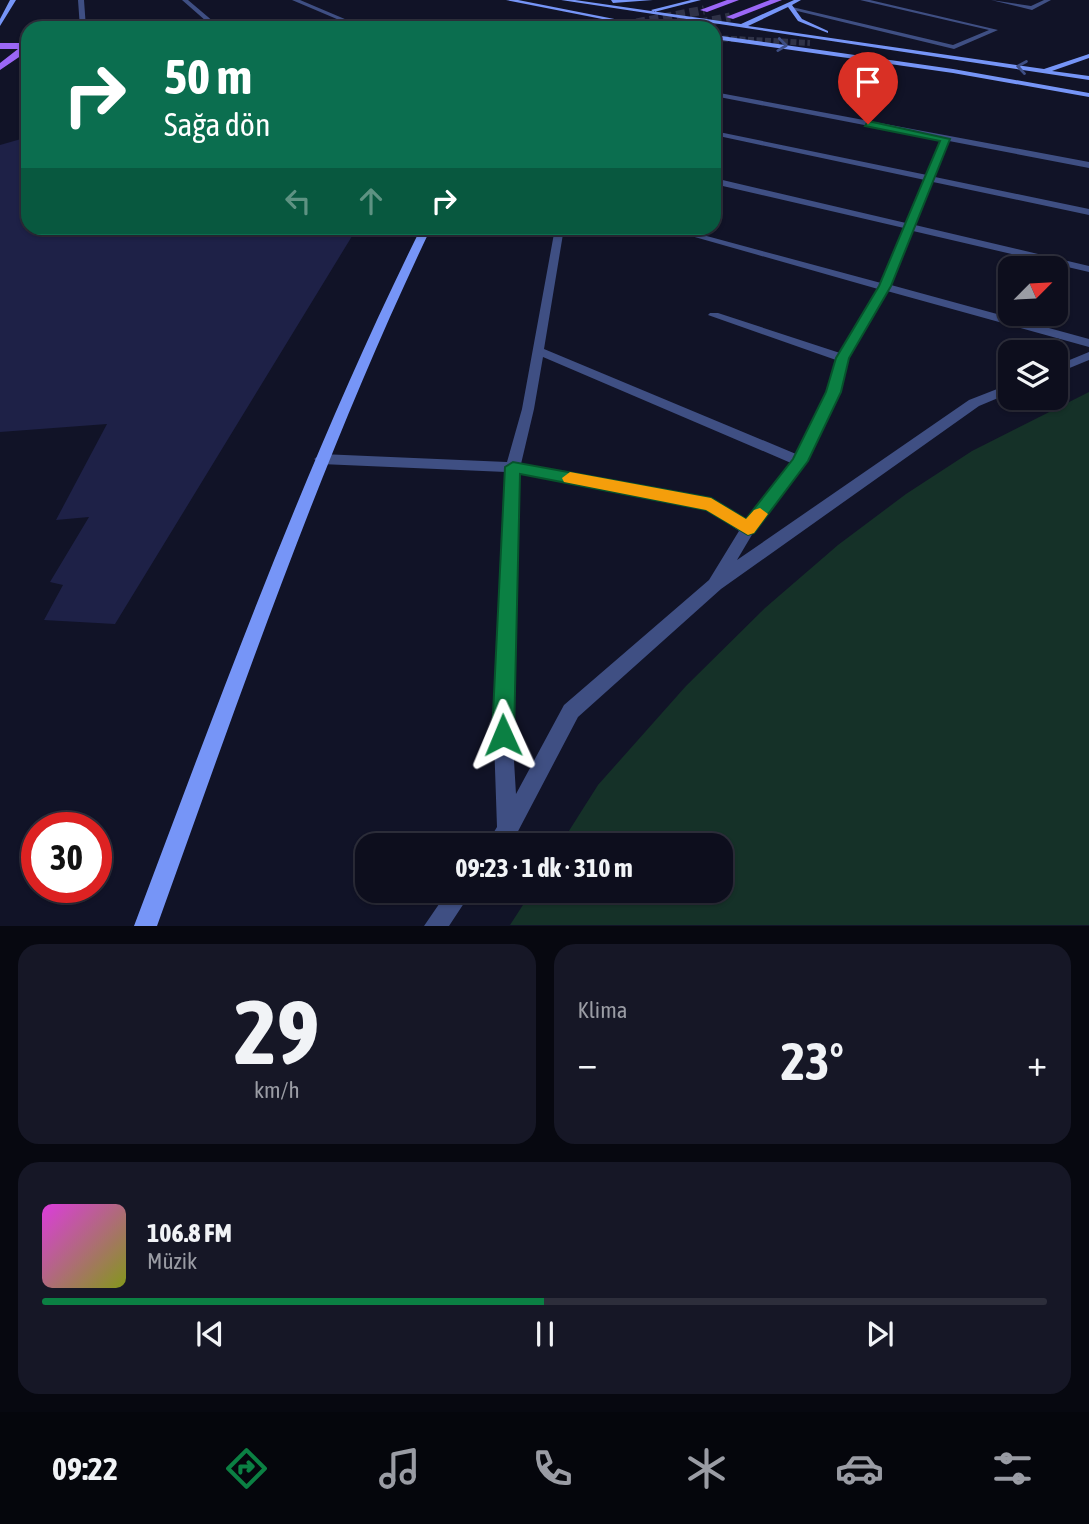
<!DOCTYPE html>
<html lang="tr">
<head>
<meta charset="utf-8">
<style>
  body { margin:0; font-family:"Asap Condensed",sans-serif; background:#161726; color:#f1f3f6; height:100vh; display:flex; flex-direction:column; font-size:26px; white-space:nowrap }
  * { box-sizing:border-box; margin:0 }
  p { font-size:23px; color:#9a9ca4 }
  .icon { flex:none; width:38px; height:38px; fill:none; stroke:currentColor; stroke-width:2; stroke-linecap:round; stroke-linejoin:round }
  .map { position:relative; height:926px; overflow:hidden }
  .sheet { display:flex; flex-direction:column; gap:18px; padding:18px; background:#070810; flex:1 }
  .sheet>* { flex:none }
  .top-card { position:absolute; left:21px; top:21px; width:700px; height:214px; border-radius:21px; box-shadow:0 2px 5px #0004,0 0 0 2px #2d2e3b; background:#0b6e4f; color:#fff; overflow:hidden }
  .needle { width:46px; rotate:66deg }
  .controls { position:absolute; left:998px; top:256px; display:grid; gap:14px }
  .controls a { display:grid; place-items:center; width:70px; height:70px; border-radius:14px; background:#0d0e1d; box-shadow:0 2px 5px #0004,0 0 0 2px #2d2e3b; font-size:35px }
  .speed { position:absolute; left:21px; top:812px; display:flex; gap:14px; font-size:35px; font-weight:700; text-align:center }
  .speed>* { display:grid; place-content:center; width:91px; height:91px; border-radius:50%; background:#0d0e1d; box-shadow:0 2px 5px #0004,0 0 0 2px #2d2e3b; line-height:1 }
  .speed .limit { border:10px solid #d22; background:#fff; color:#111 }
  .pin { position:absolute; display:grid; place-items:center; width:60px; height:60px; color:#fff; margin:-72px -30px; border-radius:50% 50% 50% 0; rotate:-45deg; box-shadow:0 0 7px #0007 }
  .pin .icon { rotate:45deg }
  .me { position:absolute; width:77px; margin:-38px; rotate:359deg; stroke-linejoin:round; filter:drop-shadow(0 0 5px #0008) }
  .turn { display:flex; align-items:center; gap:24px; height:147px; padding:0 28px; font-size:32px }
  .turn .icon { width:91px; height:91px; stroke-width:2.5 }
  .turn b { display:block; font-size:49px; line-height:60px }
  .lanes { display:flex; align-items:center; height:66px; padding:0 28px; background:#0003; justify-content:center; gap:35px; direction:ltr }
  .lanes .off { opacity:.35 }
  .big { font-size:52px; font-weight:700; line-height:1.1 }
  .sheet .tile { flex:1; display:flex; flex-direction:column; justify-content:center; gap:10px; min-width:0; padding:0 24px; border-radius:21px; background:#161726 }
  .sheet .dial { align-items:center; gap:0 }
  .dial b { font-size:91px; line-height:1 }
  .song { display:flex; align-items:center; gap:21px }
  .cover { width:84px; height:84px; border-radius:10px; background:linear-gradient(135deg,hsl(300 70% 55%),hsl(70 70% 35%)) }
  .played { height:7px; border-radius:4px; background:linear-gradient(90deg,#0b8043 50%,#2d2e3b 50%) }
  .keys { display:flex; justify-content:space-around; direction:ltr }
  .heat { display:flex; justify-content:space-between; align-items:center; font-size:38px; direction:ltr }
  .sheet .tiles { flex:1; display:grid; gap:18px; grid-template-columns:1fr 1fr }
  .tile:last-child { grid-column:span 2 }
  .trip { position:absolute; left:355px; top:833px; width:378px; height:70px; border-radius:21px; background:#0d0e1d; box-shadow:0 2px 5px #0004,0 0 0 2px #2d2e3b; font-weight:700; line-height:70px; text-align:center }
  .menu { display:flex; height:112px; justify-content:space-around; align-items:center; background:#05060c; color:#9a9ca4 }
  .menu .icon { width:49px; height:49px }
  .menu .selected { color:#0b8043 }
  .menu b { font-size:32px; color:#f1f3f6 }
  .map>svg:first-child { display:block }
  .green { fill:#153128 }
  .building { fill:#1e2147 }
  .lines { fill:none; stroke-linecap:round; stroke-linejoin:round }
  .secondary-tunnel { stroke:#2f3247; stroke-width:6; stroke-dasharray:6 2.5; stroke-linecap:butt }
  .primary-tunnel { stroke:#2f3247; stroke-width:9; stroke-dasharray:9 4.5; stroke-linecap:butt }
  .street { fill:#3f4f83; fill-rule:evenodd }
  .secondary { fill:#7695f7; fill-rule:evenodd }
  .primary { fill:#9b67f6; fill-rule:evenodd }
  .oneway { stroke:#3e4e85 }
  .route { fill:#0b8043; stroke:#07532c; stroke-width:2 }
  .slow { fill:#f59e0b }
</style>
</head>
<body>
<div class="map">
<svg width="1089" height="926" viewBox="0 0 1089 926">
  <rect width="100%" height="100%" fill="#111327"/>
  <!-- green -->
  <path class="green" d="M 1089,392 L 1089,925 L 510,925 L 532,891 L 721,891 L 721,845 L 560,845 L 598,785 L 686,686 L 765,608 L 838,545 L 906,494 L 972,451 Z"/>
  <!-- building -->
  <path class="building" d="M 28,137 L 28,228 L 357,228 L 115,624 L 44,620 L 63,585 L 50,582 L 89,517 L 56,520 L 107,424 L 0,432 L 0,145 Z"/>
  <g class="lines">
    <!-- secondary-tunnel -->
    <path class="secondary-tunnel" d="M 714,38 L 810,43"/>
    <!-- primary-tunnel -->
    <path class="primary-tunnel" d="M 686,26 L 730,17
      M 610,28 L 704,10"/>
    <!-- street -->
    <path class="street" d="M 78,0 L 84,0 L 86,28 L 80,28 Z
      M 182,0 L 188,0 L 221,28 L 214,28 Z
      M 292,0 L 300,0 L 366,28 L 358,28 Z
      M 860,0 L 870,0 L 998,30 L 954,49 L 789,9 L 792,7 L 953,45 L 989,30 Z
      M 991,0 L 1031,6 L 1044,0 L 1051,0 L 1032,10 Z
      M 714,92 L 1089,162 L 1089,168 L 949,141 L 935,177 L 1089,209 L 1089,215 L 933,182 L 915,225 L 1089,266 L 1089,272 L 913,231 L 891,285 L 1089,339 L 1089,347 L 887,291 L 849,358 L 840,392 L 807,461 L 753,533 L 737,560 L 969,400 L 1010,384 L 1010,393 L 979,406 L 721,589 L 578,717 L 515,837 L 509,845 L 486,845 L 497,827 L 493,711 L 506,472 L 321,464 L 314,459 L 321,454 L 507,462 L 522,409 L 555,228 L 564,228 L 544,349 L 796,454 L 828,392 L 836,360 L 708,315 L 710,313 L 718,313 L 840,353 L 878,289 L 663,228 L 677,228 L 881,283 L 904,228 L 714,184 L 714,178 L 906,223 L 925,180 L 714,135 L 714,131 L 927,175 L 942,140 L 714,96 ZM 543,357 L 791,463 L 746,520 L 711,499 L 521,464 L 534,409 ZM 520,473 L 707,509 L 739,531 L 709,580 L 564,705 L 516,794 L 511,711 Z
      M 1089,352 L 1089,360 L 1055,374 L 1055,366 Z
      M 448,891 L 472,891 L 449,926 L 424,926 Z"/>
    <!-- secondary -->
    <path class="secondary" d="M 10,0 L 16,0 L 0,26 L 0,19 Z
      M 506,0 L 518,0 L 660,28 L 648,28 Z
      M 561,0 L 575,0 L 741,24 L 794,0 L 801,0 L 792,5 L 802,19 L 828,31 L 828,33 L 798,21 L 788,7 L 748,26 L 1044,69 L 1089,54 L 1089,58 L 1052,71 L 1089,76 L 1089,80 Z
      M 611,0 L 653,0 L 613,3 Z
      M 691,0 L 701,0 L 654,12 L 651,10 Z
      M 714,35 L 953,69 L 1089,93 L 1089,97 L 953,73 L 714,39 Z
      M 421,228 L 431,228 C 323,454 242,690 157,926 L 134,926 C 223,690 309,454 421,228 Z"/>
    <!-- primary -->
    <path class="primary" d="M 727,0 L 739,0 L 707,12 L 700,10 Z
      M 770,0 L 782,0 L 733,19 L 726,17 Z
      M 0,43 L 28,43 L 28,51 L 0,70 L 0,63 L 18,49 L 0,49 Z"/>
  </g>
  <!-- one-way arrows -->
  <defs><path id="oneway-chevron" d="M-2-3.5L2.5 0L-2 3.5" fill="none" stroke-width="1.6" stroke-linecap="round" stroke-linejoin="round" transform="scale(1.75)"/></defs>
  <g class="oneway">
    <use href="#oneway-chevron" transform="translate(782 45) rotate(7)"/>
    <use href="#oneway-chevron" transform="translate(1022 67) rotate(-171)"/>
  </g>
  <!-- route -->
  <path class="route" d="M 868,121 L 950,139 L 891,286 L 849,358 L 841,392 L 808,461 L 754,533 L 748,535 L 706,510 L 520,474 L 514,735 L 511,742 L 503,745 L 495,742 L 492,735 L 505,467 L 513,462 L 711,498 L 746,519 L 793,459 L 826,392 L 836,358 L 879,286 L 940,141 L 865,126 Z"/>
  <!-- slow -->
  <path class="slow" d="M 570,472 L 711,498 L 746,519 L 754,510 L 760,508 L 768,514 L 754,533 L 748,535 L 706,510 L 564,482 L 562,478 Z"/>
</svg>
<div class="controls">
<a><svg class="needle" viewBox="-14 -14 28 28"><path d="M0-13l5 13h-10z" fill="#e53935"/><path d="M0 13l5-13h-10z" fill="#9a9ca4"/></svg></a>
<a><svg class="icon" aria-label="layers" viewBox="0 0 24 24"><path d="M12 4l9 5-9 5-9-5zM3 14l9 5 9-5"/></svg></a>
</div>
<div class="speed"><div class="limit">30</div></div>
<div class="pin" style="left:868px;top:124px;background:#d93025"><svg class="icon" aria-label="arrive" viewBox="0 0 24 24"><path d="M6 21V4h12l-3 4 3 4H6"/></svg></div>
<svg class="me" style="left:503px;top:735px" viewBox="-20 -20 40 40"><path d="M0-17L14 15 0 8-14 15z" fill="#0b8043" stroke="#fff" stroke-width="4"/></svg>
<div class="trip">09:23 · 1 dk · 310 m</div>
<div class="top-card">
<div class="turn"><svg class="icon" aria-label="right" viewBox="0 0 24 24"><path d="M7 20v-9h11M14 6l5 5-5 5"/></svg><div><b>50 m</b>Sağa dön</div></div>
<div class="lanes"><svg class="icon off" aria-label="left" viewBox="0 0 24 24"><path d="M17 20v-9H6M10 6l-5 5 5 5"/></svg><svg class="icon off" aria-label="ahead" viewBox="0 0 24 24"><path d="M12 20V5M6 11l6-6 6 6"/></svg><svg class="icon" aria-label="right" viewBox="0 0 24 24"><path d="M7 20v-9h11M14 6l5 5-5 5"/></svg></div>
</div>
</div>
<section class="sheet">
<div class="tiles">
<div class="tile dial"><b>29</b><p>km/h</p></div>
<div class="tile"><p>Klima</p>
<div class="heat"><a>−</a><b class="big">23°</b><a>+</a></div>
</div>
<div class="tile">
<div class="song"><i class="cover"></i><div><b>106.8 FM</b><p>Müzik</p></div></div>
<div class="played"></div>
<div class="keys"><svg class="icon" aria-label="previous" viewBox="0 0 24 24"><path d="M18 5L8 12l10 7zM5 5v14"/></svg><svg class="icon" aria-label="pause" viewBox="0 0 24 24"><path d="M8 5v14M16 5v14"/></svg><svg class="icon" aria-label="next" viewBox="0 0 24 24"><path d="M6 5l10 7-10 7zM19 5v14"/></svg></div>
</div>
</div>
</section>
<nav class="menu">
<b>09:22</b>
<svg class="icon selected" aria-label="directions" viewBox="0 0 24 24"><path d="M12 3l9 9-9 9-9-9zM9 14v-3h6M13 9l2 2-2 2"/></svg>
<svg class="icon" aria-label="music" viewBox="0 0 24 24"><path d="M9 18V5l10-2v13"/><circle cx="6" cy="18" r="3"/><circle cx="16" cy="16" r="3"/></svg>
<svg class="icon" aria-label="phone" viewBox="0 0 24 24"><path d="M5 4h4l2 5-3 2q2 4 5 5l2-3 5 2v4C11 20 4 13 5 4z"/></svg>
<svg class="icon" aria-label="climate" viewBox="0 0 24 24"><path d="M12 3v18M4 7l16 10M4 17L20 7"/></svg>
<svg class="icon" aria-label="car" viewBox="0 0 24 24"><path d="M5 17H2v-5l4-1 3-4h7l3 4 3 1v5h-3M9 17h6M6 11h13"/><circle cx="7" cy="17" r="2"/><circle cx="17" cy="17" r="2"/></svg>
<svg class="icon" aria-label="filters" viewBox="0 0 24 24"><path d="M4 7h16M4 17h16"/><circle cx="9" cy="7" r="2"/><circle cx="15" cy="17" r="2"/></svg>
</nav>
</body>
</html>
